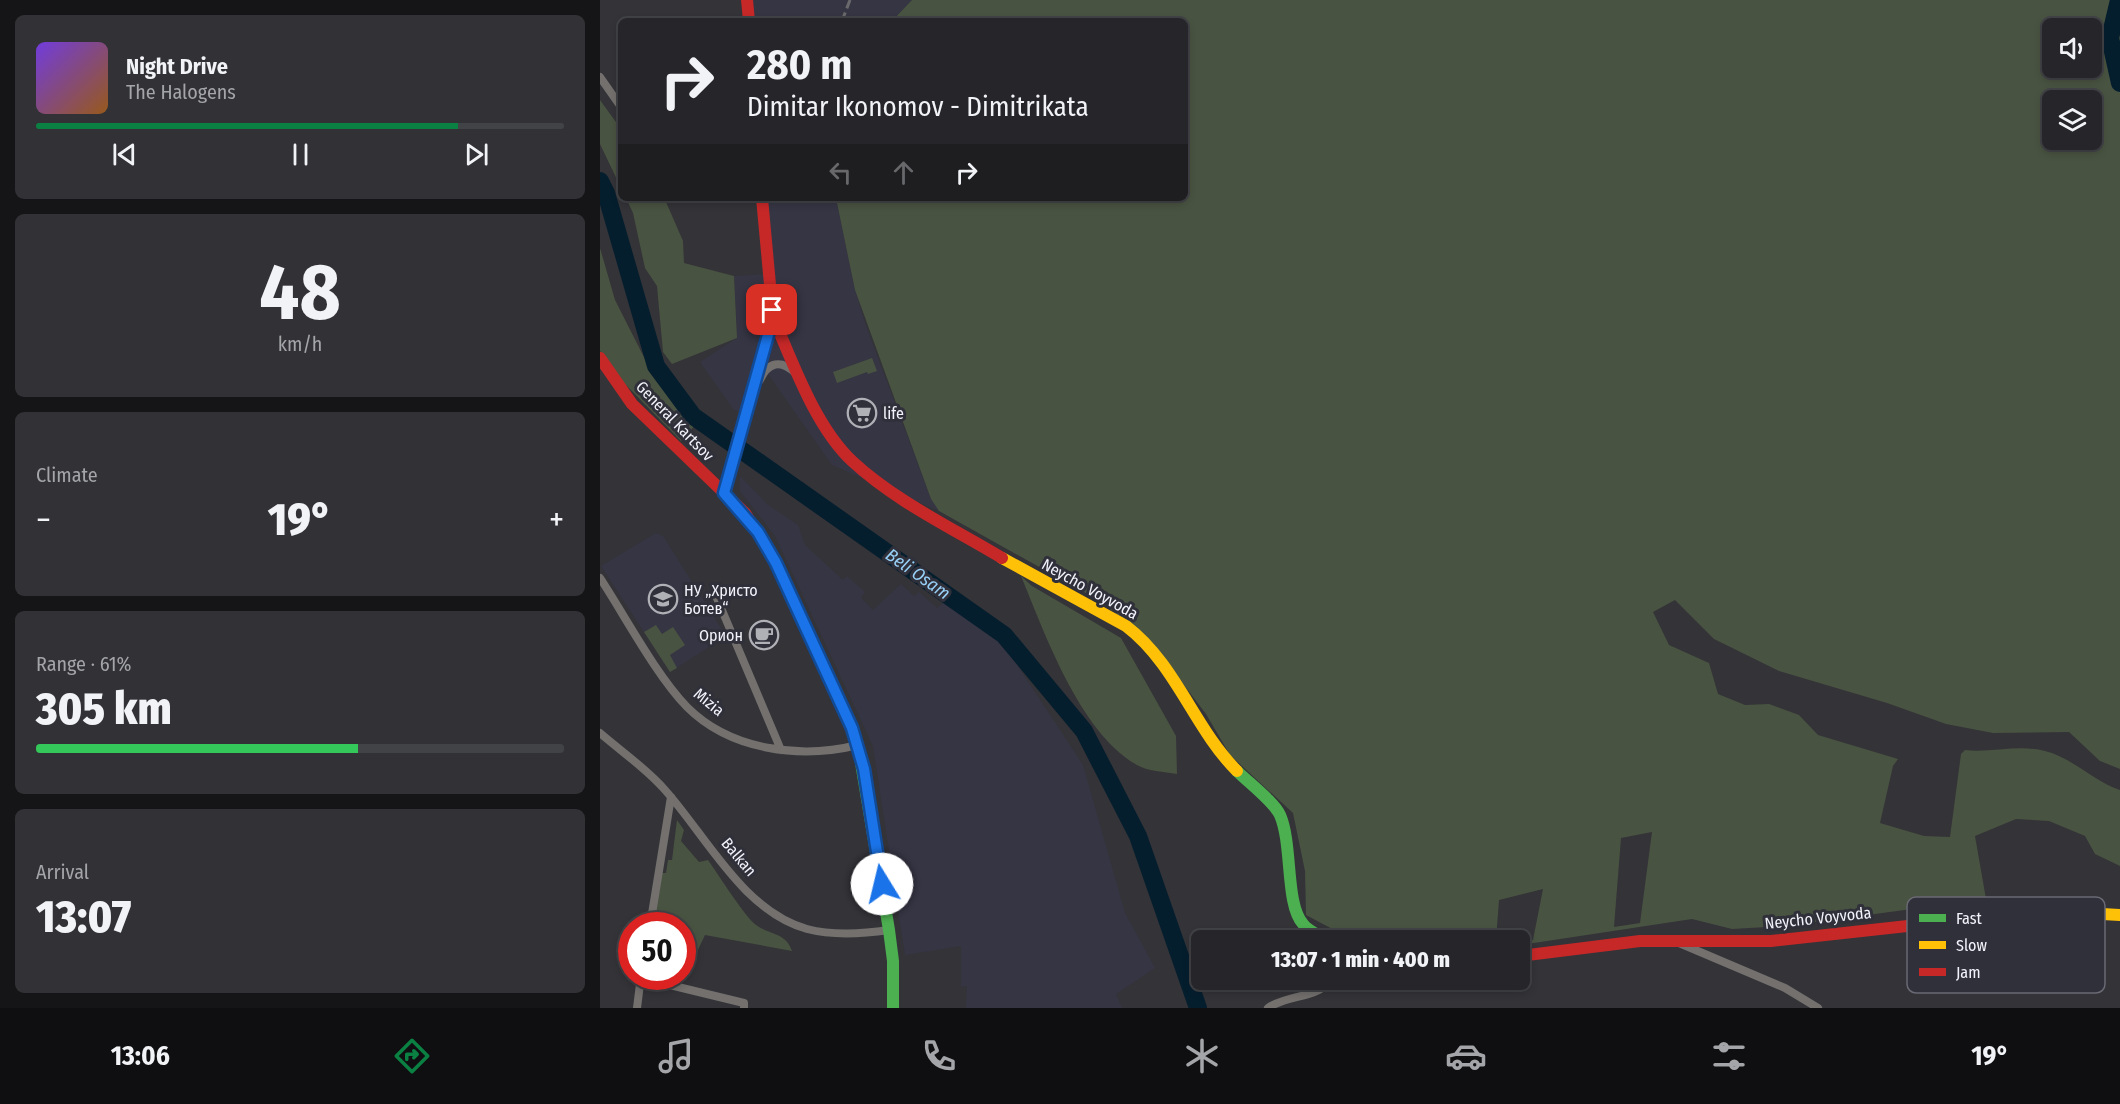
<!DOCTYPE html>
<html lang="en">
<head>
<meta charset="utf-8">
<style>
  body { margin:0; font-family:"Fira Sans Condensed",sans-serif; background:#323236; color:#f1f3f6; height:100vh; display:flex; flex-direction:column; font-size:22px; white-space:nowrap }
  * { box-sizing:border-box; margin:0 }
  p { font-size:20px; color:#a4a5a8 }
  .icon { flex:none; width:33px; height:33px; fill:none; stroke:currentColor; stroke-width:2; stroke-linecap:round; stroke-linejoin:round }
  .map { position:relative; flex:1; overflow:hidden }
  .drawer { display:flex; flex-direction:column; gap:15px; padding:15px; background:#151517; width:600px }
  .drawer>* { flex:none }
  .guide { position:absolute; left:18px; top:18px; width:570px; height:183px; border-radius:9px; box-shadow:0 3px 9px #0003,0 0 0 2px #424347; background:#26262a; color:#f1f3f6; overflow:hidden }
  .fabs { position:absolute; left:1442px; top:18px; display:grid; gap:12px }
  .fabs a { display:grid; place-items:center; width:60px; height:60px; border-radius:9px; background:#26262a; box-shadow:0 3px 9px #0003,0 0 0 2px #424347; font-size:30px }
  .speed { position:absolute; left:18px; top:912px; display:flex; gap:12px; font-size:30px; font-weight:700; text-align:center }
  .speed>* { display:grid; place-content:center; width:78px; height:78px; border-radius:50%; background:#26262a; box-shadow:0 3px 9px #0003,0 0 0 2px #424347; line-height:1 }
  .speed .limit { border:9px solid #d22; background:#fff; color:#111 }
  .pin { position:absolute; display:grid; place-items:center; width:51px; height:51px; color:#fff; margin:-26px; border-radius:12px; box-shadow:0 3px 9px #0006 }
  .me { position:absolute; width:66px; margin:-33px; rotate:351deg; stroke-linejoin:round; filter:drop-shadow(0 0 4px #0008) }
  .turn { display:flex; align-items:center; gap:21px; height:126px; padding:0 30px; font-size:27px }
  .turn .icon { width:78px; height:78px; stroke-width:2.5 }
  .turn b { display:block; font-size:42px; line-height:51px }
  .lanes { display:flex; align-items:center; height:57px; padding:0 30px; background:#0003; justify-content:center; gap:30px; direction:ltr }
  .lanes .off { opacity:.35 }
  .big { font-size:45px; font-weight:800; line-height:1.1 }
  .drawer .tile { flex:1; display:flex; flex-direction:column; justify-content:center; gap:9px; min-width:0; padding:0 21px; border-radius:9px; background:#323236 }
  .drawer .dial { align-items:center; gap:0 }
  .dial b { font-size:78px; line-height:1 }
  .song { display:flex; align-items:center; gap:18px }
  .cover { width:72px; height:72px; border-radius:9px; background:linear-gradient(135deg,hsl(260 70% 55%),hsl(30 70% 35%)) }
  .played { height:6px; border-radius:3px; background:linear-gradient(90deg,#0b8043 80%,#424347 80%) }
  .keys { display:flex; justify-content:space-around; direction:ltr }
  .heat { display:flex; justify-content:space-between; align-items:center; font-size:33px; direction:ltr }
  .charge { height:9px; border-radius:4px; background:linear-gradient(90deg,#34c759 61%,#424347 0) }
  .trip { position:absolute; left:591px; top:930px; width:339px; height:60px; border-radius:9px; background:#26262a; box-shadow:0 3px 9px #0003,0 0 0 2px #424347; font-weight:800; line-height:60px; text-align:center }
  .menu { display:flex; height:96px; justify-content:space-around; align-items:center; background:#0f0f11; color:#a4a5a8 }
  .menu .icon { width:42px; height:42px }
  .menu .active { color:#0b8043 }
  .menu b { font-size:27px; color:#f1f3f6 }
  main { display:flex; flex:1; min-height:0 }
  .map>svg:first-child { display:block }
  .built { fill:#363544 }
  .green { fill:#495341; fill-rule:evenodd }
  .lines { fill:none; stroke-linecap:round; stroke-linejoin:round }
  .river { stroke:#051e2e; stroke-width:18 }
  .street { stroke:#73706e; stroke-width:8 }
  .fast { stroke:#4caf50; stroke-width:12 }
  .slow { stroke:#ffc107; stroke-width:12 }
  .jam { stroke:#c62828; stroke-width:12 }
  .rail { stroke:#6a696b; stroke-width:3; stroke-dasharray:9 4.5; stroke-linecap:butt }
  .route-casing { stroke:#114b97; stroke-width:15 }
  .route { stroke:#1a73e8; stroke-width:10 }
  .labels { text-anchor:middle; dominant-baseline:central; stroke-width:6; stroke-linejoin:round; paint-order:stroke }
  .poi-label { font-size:16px; fill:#f3f3fb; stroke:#30303b; text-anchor:start }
  .street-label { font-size:16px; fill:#f3f3fb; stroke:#30303b }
  .water-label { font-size:18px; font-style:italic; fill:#97d0f6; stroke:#30303b }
  .key { fill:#30303b; stroke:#6a6a75; stroke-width:1.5 }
  .key-label { font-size:16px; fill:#f3f3fb }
</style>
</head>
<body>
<main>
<section class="drawer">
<div class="tile">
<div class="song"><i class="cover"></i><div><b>Night Drive</b><p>The Halogens</p></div></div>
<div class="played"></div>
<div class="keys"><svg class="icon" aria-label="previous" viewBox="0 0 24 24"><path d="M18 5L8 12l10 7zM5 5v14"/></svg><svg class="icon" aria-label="pause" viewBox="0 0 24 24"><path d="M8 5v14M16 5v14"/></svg><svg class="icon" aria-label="next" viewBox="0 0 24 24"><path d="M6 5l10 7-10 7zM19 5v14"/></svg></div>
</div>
<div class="tile dial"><b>48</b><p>km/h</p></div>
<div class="tile"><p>Climate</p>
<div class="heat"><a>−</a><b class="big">19°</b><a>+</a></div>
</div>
<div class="tile"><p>Range · 61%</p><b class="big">305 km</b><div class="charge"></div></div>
<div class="tile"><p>Arrival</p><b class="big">13:07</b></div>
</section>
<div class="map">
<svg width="1520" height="1008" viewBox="0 0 1520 1008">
  <rect width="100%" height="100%" fill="#333338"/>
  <!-- built -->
  <path class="built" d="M 146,0 L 312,0 L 292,21 L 148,21 Z
    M 162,198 L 236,198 L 255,290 L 266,326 L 331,499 L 339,511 L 232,465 L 166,371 L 154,415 L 134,410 L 100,362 L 137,338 L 134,276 L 169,274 Z
    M 140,476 L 168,505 L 198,525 L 205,545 L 243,580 L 247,576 L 265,592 L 261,598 L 273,610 L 301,584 L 314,596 L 319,592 L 337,608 L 350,598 L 390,629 L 406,648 L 483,765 L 525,913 L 555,968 L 516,994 L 522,1008 L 366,1008 L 367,986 L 361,987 L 361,946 L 305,955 L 273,746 L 175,536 L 140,491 Z
    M 56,533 L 63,536 L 126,636 L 70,672 L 1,566 Z"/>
  <!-- green -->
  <path class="green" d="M 312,0 L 1520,0 L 1520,769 L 1500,761 L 1469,732 L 1393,733 L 1346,724 L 1287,703 L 1179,671 L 1114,639 L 1075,600 L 1053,612 L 1069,645 L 1109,663 L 1118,694 L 1145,705 L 1169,704 L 1199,715 L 1218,735 L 1298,759 L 1293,766 L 1280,823 L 1324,836 L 1350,837 L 1361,754 L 1365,750 C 1391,753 1420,744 1445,751 C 1473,758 1493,781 1520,790 L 1520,866 L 1495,854 L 1485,836 L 1449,821 L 1416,819 L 1375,836 L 1386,899 L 1186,926 L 1132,929 L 1092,919 L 920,945 L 920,941 L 933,940 L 943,889 L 899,900 L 896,940 L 753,940 L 706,915 L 705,871 L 693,813 L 630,755 L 606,714 L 551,642 L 500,601 L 339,511 L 331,499 L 255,290 L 236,198 L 585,198 L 585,21 L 292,21 ZM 1452,28 L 1491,28 L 1491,68 L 1452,68 ZM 1452,100 L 1491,100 L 1491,140 L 1452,140 ZM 1052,832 L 1040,923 L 1014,927 L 1021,838 Z
    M 0,100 L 21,129 L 21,188 L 0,144 Z
    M 26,198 L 66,202 L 83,241 L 84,263 L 134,276 L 137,338 L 72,364 L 63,352 L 57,286 L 45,268 L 33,213 Z
    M 0,248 L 15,300 L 50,369 L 96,424 L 81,441 L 20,379 L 0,351 Z
    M 272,358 L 277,371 L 268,374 L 267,372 L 237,383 L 233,372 Z
    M 421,576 L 432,586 L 521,638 L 576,736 L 577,774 C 564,772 547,771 537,765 C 480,733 445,634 421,576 Z
    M 56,625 L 62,634 L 73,627 L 85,645 L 70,655 L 77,668 L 70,672 L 44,632 Z
    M 77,820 L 84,830 L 81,841 L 99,862 L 108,860 C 118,874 145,917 156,925 C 169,935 186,932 192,951 L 105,935 L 96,954 L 83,952 L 82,926 L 52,926 L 61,873 L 66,873 L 68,860 L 72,860 Z"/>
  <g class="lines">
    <!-- river -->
    <path class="river" d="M 1519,0 L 1510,38 L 1520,83
      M 0,181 L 6,193 L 56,366 L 93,416 L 404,635 L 484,731 L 538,836 L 598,1008"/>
    <!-- street -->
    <path class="street" d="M 0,77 L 21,107
      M 160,380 C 168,362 181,359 195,373
      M 0,578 C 25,616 56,675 87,707 C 131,751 201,759 258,745
      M 116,596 L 181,750
      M 0,733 C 22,752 47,769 65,790 C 107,837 143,911 207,929 C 234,936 262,934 289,930
      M 703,925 L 707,940
      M 50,926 L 71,797
      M 1079,943 L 1185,988 L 1218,1008
      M 41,978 L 144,1003 L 144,1008
      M 37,1008 L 41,976
      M 668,1008 C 684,996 716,997 725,985 L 725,980"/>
    <!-- fast -->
    <path class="fast" d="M 254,735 L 258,745 L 289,930 L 293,961 L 293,1008
      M 637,771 C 649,783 674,802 680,815 C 693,845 685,904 703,924 C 708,931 719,935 726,940"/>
    <!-- slow -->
    <path class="slow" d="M 402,558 L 526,626 C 576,664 594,728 637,771
      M 1362,920 C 1416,913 1466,911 1520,915"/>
    <!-- jam -->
    <path class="jam" d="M 147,0 L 149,21
      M 173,317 C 193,363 215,426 252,461 C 295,501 352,528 402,558
      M 0,358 L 32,404 L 145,513 L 176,563 L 254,735
      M 124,493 L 173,317 L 162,198
      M 920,956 L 1040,941 L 1171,941 L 1362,920"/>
    <!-- rail -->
    <path class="rail" d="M 242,21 L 250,0"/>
  </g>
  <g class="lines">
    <!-- route casing -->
    <g class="route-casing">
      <path id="route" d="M 172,310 L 173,317 L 124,493 L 158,532 L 176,563 L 252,728 L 264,769 L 282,884"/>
    </g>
    <!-- route -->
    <use href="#route" class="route"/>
  </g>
  <!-- icons -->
  <defs>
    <g id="supermarket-ring" transform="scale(1.5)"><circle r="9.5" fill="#30303b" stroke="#b0b0b7" stroke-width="1.5"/><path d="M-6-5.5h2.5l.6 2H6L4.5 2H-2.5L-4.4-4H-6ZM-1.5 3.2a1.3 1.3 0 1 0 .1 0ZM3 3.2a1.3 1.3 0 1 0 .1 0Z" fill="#b0b0b7"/></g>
    <g id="school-ring" transform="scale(1.5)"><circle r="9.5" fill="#30303b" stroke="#b0b0b7" stroke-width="1.5"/><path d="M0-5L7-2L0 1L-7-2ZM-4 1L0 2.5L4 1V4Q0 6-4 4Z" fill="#b0b0b7"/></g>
    <g id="cafe-ring" transform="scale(1.5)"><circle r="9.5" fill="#30303b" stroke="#b0b0b7" stroke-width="1.5"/><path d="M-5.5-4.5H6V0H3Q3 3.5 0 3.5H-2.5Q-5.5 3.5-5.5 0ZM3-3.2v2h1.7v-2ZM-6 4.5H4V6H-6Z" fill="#b0b0b7"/></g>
  </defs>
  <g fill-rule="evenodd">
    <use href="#supermarket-ring" x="262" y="413"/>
    <use href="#school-ring" x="63" y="599"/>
    <use href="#cafe-ring" x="164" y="635"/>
  </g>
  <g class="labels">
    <!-- poi labels -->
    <g class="poi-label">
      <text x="283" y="413">life</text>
      <text x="84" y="590">НУ „Христо<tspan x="84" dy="18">Ботев“</tspan></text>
      <text x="143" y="635" text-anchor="end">Орион</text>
    </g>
    <!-- street labels -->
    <g class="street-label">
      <text transform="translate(75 421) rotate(46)">General Kartsov</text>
      <text transform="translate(490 589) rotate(29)">Neycho Voyvoda</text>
      <text transform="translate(109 702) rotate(39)">Mizia</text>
      <text transform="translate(139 857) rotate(50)">Balkan</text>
      <text transform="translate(1218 918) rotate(-6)">Neycho Voyvoda</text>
    </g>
    <!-- water labels -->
    <g class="water-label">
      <text transform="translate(318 574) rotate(35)">Beli Osam</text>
    </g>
  </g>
  <!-- legend -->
  <rect x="1307" y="897" width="198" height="96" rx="9" class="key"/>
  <rect x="1319" y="914" width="27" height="8" fill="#4caf50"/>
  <rect x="1319" y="941" width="27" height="8" fill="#ffc107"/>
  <rect x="1319" y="968" width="27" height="8" fill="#c62828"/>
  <g class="key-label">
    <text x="1356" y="924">Fast</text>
    <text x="1356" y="951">Slow</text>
    <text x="1356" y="978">Jam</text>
  </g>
</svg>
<div class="fabs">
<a><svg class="icon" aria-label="sound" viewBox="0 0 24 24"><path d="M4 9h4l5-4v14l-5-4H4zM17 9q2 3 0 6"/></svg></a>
<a><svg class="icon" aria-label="layers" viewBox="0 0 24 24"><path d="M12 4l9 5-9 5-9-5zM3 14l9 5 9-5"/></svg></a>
</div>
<div class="speed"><div class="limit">50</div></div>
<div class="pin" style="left:172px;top:310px;background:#d93025"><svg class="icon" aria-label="arrive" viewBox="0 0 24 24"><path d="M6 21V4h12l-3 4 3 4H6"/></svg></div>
<svg class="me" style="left:282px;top:884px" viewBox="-20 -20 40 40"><circle r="19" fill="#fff"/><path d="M0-13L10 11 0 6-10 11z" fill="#1a73e8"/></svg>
<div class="trip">13:07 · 1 min · 400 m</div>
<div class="guide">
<div class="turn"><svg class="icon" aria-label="right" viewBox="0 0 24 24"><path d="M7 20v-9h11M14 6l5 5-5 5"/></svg><div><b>280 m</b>Dimitar Ikonomov - Dimitrikata</div></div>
<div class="lanes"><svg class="icon off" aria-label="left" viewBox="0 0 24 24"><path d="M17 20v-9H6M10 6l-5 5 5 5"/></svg><svg class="icon off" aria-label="ahead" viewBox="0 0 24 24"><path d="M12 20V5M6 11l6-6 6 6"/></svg><svg class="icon" aria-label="right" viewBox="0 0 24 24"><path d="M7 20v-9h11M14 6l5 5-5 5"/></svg></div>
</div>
</div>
</main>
<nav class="menu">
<b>13:06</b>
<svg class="icon active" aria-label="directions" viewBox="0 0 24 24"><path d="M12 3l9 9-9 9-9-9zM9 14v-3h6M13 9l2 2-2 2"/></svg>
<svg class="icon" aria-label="music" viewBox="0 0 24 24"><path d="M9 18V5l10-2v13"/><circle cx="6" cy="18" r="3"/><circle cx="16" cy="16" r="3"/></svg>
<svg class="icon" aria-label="phone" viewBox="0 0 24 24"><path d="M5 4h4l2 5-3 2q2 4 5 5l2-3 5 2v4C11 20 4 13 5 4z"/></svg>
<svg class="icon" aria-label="climate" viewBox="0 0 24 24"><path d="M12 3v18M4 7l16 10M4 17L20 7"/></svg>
<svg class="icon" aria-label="car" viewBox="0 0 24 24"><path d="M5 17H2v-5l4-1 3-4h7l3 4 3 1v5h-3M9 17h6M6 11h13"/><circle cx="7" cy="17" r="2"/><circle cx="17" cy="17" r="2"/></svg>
<svg class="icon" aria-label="filters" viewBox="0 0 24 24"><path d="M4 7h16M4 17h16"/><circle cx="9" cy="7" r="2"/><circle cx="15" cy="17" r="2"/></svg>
<b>19°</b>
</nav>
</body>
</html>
